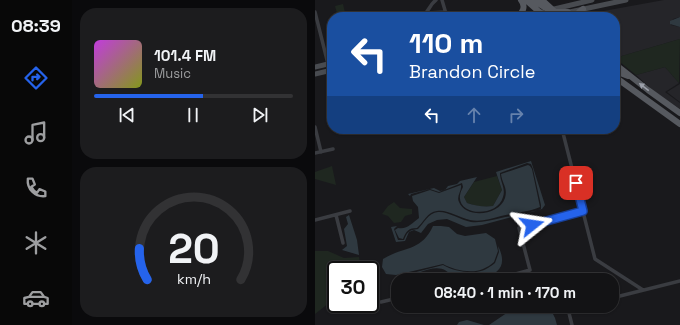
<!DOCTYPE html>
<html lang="en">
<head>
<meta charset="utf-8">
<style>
  body { margin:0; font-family:"Space Grotesk",sans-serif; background:#1c1c1e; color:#f1f3f6; height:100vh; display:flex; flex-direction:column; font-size:15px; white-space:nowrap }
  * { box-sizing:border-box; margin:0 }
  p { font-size:13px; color:#9d9ea0 }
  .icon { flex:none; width:22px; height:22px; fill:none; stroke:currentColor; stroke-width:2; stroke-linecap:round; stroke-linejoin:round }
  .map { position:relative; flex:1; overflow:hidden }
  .details { display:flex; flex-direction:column; gap:8px; padding:8px; background:#0a0a0c; width:243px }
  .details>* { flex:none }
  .guide { position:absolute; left:12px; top:12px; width:293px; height:122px; border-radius:16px; box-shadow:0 1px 3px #0004,0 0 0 1px #323234; background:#1a4fa0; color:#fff; overflow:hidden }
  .speed { position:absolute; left:12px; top:261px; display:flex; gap:8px; font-size:20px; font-weight:700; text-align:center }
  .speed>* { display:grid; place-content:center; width:52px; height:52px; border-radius:50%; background:#131315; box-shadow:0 1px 3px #0004,0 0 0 1px #323234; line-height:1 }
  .speed .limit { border:2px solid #111; border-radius:6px; background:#fff; color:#111 }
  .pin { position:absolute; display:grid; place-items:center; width:34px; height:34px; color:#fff; margin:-17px; border-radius:8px; box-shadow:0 2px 6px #0006 }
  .me { position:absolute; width:44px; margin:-22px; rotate:75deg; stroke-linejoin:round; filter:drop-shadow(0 0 3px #0008) }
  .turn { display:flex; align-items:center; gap:14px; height:84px; padding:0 16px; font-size:18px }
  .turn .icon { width:52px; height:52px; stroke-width:2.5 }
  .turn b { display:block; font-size:28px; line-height:34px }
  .lanes { display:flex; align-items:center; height:38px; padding:0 16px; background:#0003; justify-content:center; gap:20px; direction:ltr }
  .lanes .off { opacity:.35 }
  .details .card { flex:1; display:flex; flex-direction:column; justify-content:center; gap:6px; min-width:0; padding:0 14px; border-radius:16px; background:#1c1c1e }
  .details .dial { align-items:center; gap:0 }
  .dial svg { height:104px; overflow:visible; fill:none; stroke:#323234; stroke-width:7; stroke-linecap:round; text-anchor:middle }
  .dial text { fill:#f1f3f6; stroke:none }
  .song { display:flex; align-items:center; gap:12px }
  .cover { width:48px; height:48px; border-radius:6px; background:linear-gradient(135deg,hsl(290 70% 55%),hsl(70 70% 35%)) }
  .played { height:4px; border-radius:2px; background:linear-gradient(90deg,#2563eb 55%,#323234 55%) }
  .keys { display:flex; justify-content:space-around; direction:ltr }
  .trip { position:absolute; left:76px; top:273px; width:228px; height:40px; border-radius:16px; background:#131315; box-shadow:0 1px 3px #0004,0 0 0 1px #323234; font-weight:700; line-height:40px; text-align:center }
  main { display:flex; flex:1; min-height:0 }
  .dock { display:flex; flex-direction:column; width:72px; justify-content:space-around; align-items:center; background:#080808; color:#9d9ea0 }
  .dock .icon { width:28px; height:28px }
  .dock .selected { color:#2563eb }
  .dock b { font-size:18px; color:#f1f3f6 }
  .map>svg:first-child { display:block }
  .built { fill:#252529 }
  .green { fill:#1f2720 }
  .water { fill:#2f3940 }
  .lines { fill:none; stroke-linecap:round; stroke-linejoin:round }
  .minor { stroke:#3a3c41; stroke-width:3.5 }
  .secondary { stroke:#484b50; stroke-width:5 }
  .primary { stroke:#56595f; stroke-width:6 }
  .oneway { fill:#9b9fa9 }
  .route-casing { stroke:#184099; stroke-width:10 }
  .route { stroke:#2563eb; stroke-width:7 }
</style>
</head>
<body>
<main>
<nav class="dock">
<b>08:39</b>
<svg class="icon selected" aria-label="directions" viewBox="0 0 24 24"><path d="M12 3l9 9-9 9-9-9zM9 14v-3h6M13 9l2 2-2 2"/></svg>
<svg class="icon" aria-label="music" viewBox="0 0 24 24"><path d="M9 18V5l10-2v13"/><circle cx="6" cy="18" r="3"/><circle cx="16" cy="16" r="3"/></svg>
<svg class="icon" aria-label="phone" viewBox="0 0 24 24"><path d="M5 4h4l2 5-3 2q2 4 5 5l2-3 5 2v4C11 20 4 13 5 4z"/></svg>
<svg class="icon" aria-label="climate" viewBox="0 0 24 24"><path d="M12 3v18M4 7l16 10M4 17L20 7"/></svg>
<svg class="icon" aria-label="car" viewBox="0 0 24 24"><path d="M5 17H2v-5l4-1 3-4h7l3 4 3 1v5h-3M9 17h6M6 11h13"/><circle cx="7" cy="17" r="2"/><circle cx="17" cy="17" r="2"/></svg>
</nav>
<section class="details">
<div class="card">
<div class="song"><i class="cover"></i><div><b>101.4 FM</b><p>Music</p></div></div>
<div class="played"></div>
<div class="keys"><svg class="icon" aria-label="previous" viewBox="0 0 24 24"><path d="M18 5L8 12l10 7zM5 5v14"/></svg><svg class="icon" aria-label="pause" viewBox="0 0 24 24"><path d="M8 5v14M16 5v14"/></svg><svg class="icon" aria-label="next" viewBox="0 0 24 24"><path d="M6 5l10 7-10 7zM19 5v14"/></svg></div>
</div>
<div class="card dial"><svg viewBox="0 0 100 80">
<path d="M14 69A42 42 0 1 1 86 69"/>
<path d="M14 69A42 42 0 0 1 8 45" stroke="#2563eb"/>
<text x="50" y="56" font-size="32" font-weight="700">20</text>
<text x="50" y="72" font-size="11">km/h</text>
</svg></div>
</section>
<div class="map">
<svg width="365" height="325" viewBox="0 0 365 325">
  <rect width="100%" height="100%" fill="#19191c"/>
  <!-- built -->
  <path class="built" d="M 349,0 L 365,0 L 365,17 L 358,19 L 356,25 L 365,27 L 365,39 L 300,58 L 300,17 L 264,17 L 283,12 Z
    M 350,67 L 364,83 L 350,92 L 365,103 L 365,109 L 340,92 L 321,75 Z
    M 365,84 L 365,102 L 352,92 Z"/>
  <!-- green -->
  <path class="green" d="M 28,4 L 31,17 L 23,17 L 20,6 Z
    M 365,39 L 364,83 L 350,67 L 321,75 L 300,58 Z
    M 17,166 L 21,185 L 0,179 L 0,172 Z
    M 182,176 L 187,190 L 178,206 L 166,207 L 152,203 L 149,197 L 159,182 Z
    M 79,202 L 85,208 L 97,209 L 97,214 L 90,216 L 86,222 L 79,223 L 73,216 L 67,214 L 73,206 Z
    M 0,251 L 13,251 L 29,258 L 44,257 L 46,270 L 21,270 L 21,300 L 14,303 L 0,314 Z"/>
  <!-- water -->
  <path class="water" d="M 365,17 L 365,27 L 355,24 L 355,21 Z
    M 216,161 L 230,205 L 227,209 L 167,225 L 151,227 L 132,219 L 122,220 L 113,224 L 106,233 L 99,230 L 94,232 L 90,241 L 81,242 L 76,227 L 82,226 L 79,229 L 83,240 L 89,240 C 92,232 94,230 103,229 C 109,223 113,213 123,212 C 132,211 146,220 156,222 C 167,223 176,220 186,218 C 199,215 213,214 226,209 L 226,205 L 218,169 L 216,164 L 212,163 L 185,173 C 185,182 191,188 188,197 C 182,220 132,216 148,187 L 147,183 L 124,192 L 115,189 L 96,194 L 95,196 L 93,194 L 119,188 L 125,191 L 130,190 L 133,186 L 142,184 L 145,181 L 162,177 L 149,197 L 152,203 C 161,206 169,207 178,206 L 187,190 L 181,172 Z
    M 213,165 L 215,166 L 217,169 L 225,207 C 213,212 199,213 186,216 C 175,219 166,222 155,220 C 145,218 132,209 122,211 C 112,212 109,222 102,228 C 94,228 91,231 88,239 L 84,238 L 80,230 L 83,228 C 92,230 97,223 104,218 L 103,207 L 98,201 L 97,196 L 115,190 L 124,193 L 146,185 C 147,191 141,196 144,202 C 151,219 184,216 190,198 C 193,187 187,184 186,174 Z
    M 34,215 L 42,240 L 44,255 L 27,250 L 32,246 L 29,229 L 33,224 L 31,217 Z
    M 118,226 L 126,226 L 134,227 L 142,234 L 150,236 L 171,233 L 180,239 L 183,251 L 179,262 C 176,265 172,267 168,269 C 157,274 138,270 128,264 L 81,275 L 71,274 L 67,267 L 68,259 C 89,246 106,252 118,226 Z
    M 183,246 C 200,279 160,280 139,280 C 126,256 106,276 86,276 L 128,265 C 138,271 155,274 166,271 C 171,270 176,266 180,263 L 184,252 Z
    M 202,306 L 234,306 L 240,318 L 242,325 L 174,325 Z
    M 152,320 L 169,325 L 142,325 L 144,322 Z"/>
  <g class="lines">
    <!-- minor -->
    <path class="minor" d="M 127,0 L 132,17
      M 0,12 L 13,64
      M 112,13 L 131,12
      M 107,17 C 114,12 114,5 121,0
      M 10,52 L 17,50
      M 0,127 L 6,152
      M 247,129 L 280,259 L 328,290
      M 0,153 L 18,149
      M 21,215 L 28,243
      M 0,220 L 35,211
      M 164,280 L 174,278 L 182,279 L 215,270 L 204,228 L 268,211
      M 297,298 L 365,281
      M 66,302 L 83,298
      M 257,325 L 253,309 L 264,306"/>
    <!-- secondary -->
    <path class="secondary" d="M 235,10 L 277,0
      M 205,17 L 227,12
      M 231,17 L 311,0
      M 0,67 L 17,63
      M 0,74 L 17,70"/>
    <!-- primary -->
    <path class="primary" d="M 211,0 L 230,17
      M 218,0 L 237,12 L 253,12
      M 227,0 L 239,11
      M 202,17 C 208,13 211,6 206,0
      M 261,17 L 264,12 L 268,9
      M 300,64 L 333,90 L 365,113
      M 300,71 L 313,76
      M 300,77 L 365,124"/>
  </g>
  <!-- one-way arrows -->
  <defs><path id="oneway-solid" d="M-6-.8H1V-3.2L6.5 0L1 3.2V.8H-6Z"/></defs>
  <use class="oneway" href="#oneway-solid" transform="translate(329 87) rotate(-143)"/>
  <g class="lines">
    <!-- route casing -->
    <g class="route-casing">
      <path id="route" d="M 217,225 L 268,211 L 261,183"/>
    </g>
    <!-- route -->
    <use href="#route" class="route"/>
  </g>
</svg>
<div class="speed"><div class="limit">30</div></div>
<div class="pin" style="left:261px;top:183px;background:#d93025"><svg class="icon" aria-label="arrive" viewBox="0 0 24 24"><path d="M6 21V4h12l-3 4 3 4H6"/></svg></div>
<svg class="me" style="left:217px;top:225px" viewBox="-20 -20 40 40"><path d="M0-17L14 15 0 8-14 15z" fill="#2563eb" stroke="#fff" stroke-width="4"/></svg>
<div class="trip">08:40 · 1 min · 170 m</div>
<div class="guide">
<div class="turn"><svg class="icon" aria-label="left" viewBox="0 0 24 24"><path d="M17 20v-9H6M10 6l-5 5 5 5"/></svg><div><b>110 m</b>Brandon Circle</div></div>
<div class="lanes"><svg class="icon" aria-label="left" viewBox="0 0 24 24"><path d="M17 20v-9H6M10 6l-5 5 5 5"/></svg><svg class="icon off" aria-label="ahead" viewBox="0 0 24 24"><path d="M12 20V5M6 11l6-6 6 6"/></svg><svg class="icon off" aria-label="right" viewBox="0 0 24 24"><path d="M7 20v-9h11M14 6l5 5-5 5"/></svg></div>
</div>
</div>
</main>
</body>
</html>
